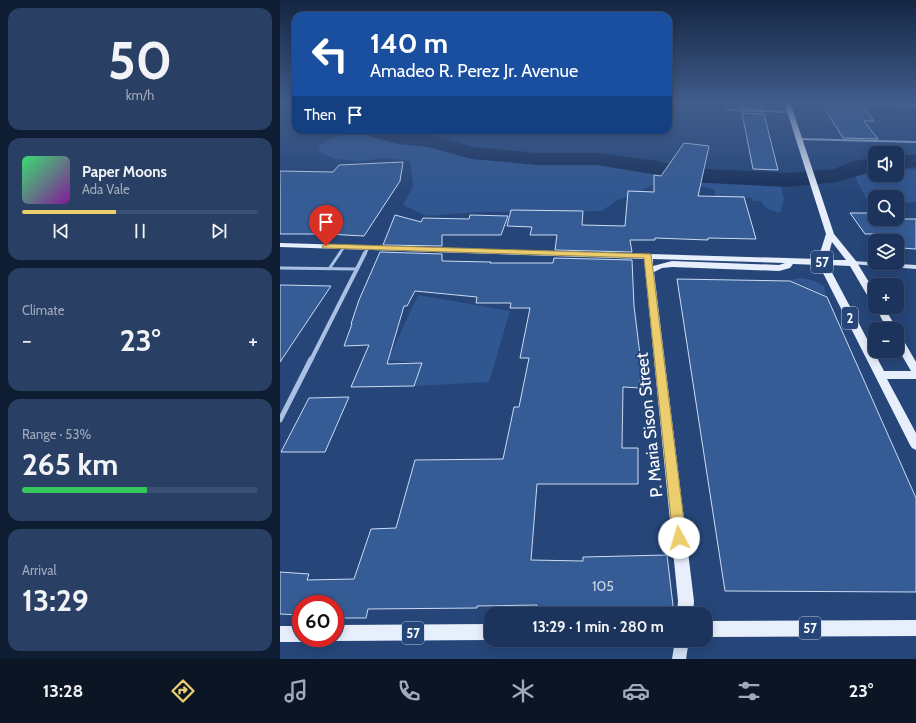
<!DOCTYPE html>
<html lang="en">
<head>
<meta charset="utf-8">
<style>
  body { margin:0; font-family:Cabin,sans-serif; background:#293f64; color:#f1f3f6; height:100vh; display:flex; flex-direction:column; font-size:15px; white-space:nowrap }
  * { box-sizing:border-box; margin:0 }
  p { font-size:13px; color:#a0aabb }
  .icon { flex:none; width:22px; height:22px; fill:none; stroke:currentColor; stroke-width:2; stroke-linecap:round; stroke-linejoin:round }
  .map { position:relative; flex:1; overflow:hidden }
  .sheet { display:flex; flex-direction:column; gap:8px; padding:8px; background:#0f1d32; width:280px }
  .sheet>* { flex:none }
  .top-card { position:absolute; left:12px; top:12px; width:380px; height:122px; border-radius:12px; box-shadow:0 2px 10px #0003,0 0 0 1px #3a4f71; background:#1a4fa0; color:#fff; overflow:hidden }
  .fabs { position:absolute; left:588px; top:146px; display:grid; gap:8px }
  .fabs a { display:grid; place-items:center; width:36px; height:36px; border-radius:8px; background:#1c345b; box-shadow:0 2px 10px #0003,0 0 0 1px #3a4f71; font-size:20px }
  .speed { position:absolute; left:12px; top:595px; display:flex; gap:8px; font-size:20px; font-weight:700; text-align:center }
  .speed>* { display:grid; place-content:center; width:52px; height:52px; border-radius:50%; background:#1c345b; box-shadow:0 2px 10px #0003,0 0 0 1px #3a4f71; line-height:1 }
  .speed .limit { border:6px solid #d22; background:#fff; color:#111 }
  .pin { position:absolute; display:grid; place-items:center; width:34px; height:34px; color:#fff; margin:-41px -17px; border-radius:50% 50% 50% 0; rotate:-45deg; box-shadow:0 0 4px #0007 }
  .pin .icon { rotate:45deg }
  .me { position:absolute; width:44px; margin:-22px; rotate:354deg; stroke-linejoin:round; filter:drop-shadow(0 0 3px #0008) }
  .turn { display:flex; align-items:center; gap:14px; height:84px; padding:0 12px; font-size:18px }
  .turn .icon { width:52px; height:52px; stroke-width:2.5 }
  .turn b { display:block; font-size:28px; line-height:34px }
  .then { display:flex; align-items:center; height:38px; padding:0 12px; background:#0003; gap:8px; font-size:15px }
  .big { font-size:30px; font-weight:700; line-height:1.1 }
  .sheet .card { flex:1; display:flex; flex-direction:column; justify-content:center; gap:6px; min-width:0; padding:0 14px; border-radius:12px; background:#293f64 }
  .sheet .dial { align-items:center; gap:0 }
  .dial b { font-size:52px; line-height:1 }
  .song { display:flex; align-items:center; gap:12px }
  .cover { width:48px; height:48px; border-radius:6px; background:linear-gradient(135deg,hsl(140 70% 55%),hsl(290 70% 35%)) }
  .played { height:4px; border-radius:2px; background:linear-gradient(90deg,#ecce6e 40%,#3a4f71 40%) }
  .keys { display:flex; justify-content:space-around; direction:ltr }
  .heat { display:flex; justify-content:space-between; align-items:center; font-size:22px; direction:ltr }
  .charge { height:6px; border-radius:3px; background:linear-gradient(90deg,#34c759 53%,#3a4f71 0) }
  .trip { position:absolute; left:204px; top:607px; width:228px; height:40px; border-radius:12px; background:#1c345b; box-shadow:0 2px 10px #0003,0 0 0 1px #3a4f71; font-weight:700; line-height:40px; text-align:center }
  .tab-bar { display:flex; height:64px; justify-content:space-around; align-items:center; background:#0b1524; color:#a0aabb }
  .tab-bar .icon { width:28px; height:28px }
  .tab-bar .current { color:#ecce6e }
  .tab-bar b { font-size:18px; color:#f1f3f6 }
  main { display:flex; flex:1; min-height:0 }
  .map>svg:first-child { display:block }
  .green { fill:#315791 }
  .lines { fill:none; stroke-linecap:round; stroke-linejoin:round }
  .river { fill:#1a325a; fill-rule:evenodd }
  .building { fill:#365c96; stroke:#cbdbf3 }
  .lane-far2 { stroke:#a9c0e3; stroke-width:2 }
  .lane-far1 { stroke:#a9c0e3; stroke-width:2.5 }
  .lane { stroke:#a9c0e3; stroke-width:3 }
  .street-far2 { stroke:#a9c0e3; stroke-width:3 }
  .street-far1 { stroke:#a9c0e3; stroke-width:4 }
  .street { stroke:#a9c0e3; stroke-width:5 }
  .secondary { fill:#d1dff4; fill-rule:evenodd }
  .primary { fill:#e8effc; fill-rule:evenodd }
  .route { fill:#ecce6e; stroke:#998648 }
  .labels { text-anchor:middle; dominant-baseline:central; stroke-width:4; stroke-linejoin:round; paint-order:stroke }
  .shield { fill:#264679; stroke:#bec8d7; stroke-width:1 }
  .shield-label { font-size:13px; font-weight:bold; fill:#fff }
  .near-number-label { font-size:14px; fill:#cdd6e5 }
  .near-street-label { font-size:17px; fill:#fff; stroke:#264679 }
</style>
</head>
<body>
<main>
<section class="sheet">
<div class="card dial"><b>50</b><p>km/h</p></div>
<div class="card">
<div class="song"><i class="cover"></i><div><b>Paper Moons</b><p>Ada Vale</p></div></div>
<div class="played"></div>
<div class="keys"><svg class="icon" aria-label="previous" viewBox="0 0 24 24"><path d="M18 5L8 12l10 7zM5 5v14"/></svg><svg class="icon" aria-label="pause" viewBox="0 0 24 24"><path d="M8 5v14M16 5v14"/></svg><svg class="icon" aria-label="next" viewBox="0 0 24 24"><path d="M6 5l10 7-10 7zM19 5v14"/></svg></div>
</div>
<div class="card"><p>Climate</p>
<div class="heat"><a>−</a><b class="big">23°</b><a>+</a></div>
</div>
<div class="card"><p>Range · 53%</p><b class="big">265 km</b><div class="charge"></div></div>
<div class="card"><p>Arrival</p><b class="big">13:29</b></div>
</section>
<div class="map">
<svg width="636" height="659" viewBox="0 0 636 659">
  <rect width="100%" height="100%" fill="#264679"/>
  <!-- green -->
  <path class="green" d="M 64,134 L 86,135 L 155,144 L 181,152 L 232,158 L 266,161 L 306,160 L 331,162 L 390,174 L 367,188 L 334,202 L 322,211 L 198,212 L 147,216 L 123,205 L 133,186 L 130,161 L 107,158 L 80,161 L 55,159 L 39,152 L 40,144 Z
    M 571,169 L 595,169 L 595,175 L 617,175 L 617,169 L 636,170 L 636,202 L 617,203 L 617,197 L 595,197 L 595,204 L 589,204 Z
    M 407,177 L 500,182 L 504,199 L 500,213 C 492,210 484,209 481,201 L 473,201 L 472,198 L 453,197 L 438,204 L 434,189 L 414,185 Z
    M 520,278 C 529,279 536,281 544,286 L 546,295 L 511,280 Z
    M 138,295 L 230,311 L 209,382 L 134,386 L 141,363 L 108,360 Z"/>
  <g class="lines">
    <!-- river -->
    <path class="river" d="M 83,130 L 111,130 L 150,135 L 193,147 L 257,153 L 317,153 L 378,161 L 407,168 L 508,173 L 554,169 L 571,162 L 595,157 L 595,171 L 557,182 L 508,187 L 407,182 L 378,175 L 317,165 L 257,165 L 192,159 L 148,147 L 118,144 L 92,137 L 86,134 Z
      M 617,155 L 636,155 L 636,167 L 617,169 Z"/>
  </g>
  <!-- building -->
  <path class="building" d="M 460,102 L 482,102 L 483,109 L 461,108 Z
    M 543,106 L 583,107 L 594,121 L 584,121 L 598,139 L 563,138 Z
    M 462,113 L 484,114 L 498,170 L 473,169 Z
    M 404,143 L 429,146 L 418,196 L 464,197 L 476,239 L 428,238 L 428,240 L 375,238 L 375,240 L 350,240 L 352,252 L 275,250 L 277,235 L 250,235 L 252,227 L 227,226 L 231,210 L 303,211 L 302,225 L 345,226 L 348,191 L 374,192 L 374,175 L 381,176 Z
    M 123,162 L 120,181 L 84,236 L 47,234 L 0,234 L 0,171 L 53,172 L 59,165 Z
    M 570,213 L 595,213 L 595,219 L 636,219 L 636,249 L 622,248 L 611,234 L 585,234 Z
    M 115,215 L 141,222 L 143,218 L 189,219 L 190,215 L 228,216 L 221,235 L 162,235 L 162,246 L 103,245 Z
    M 100,252 L 162,254 L 162,261 L 211,262 L 210,263 L 273,263 L 274,258 L 352,260 L 354,306 L 361,363 L 360,388 L 343,387 L 342,448 L 358,448 L 358,484 L 257,484 L 251,560 L 303,561 L 303,557 L 387,555 L 394,614 L 256,614 L 257,605 L 197,606 L 197,608 L 88,609 L 86,618 L 62,618 L 62,616 L 55,616 L 55,604 L 21,604 L 21,615 L 0,614 L 0,572 L 29,574 L 27,580 L 74,579 L 91,529 L 116,528 L 135,460 L 223,459 L 234,407 L 239,407 L 249,358 L 240,358 L 250,308 L 230,308 L 231,303 L 196,303 L 197,297 L 135,291 L 127,306 L 124,306 L 107,364 L 142,363 L 134,386 L 71,387 L 89,345 L 64,346 L 72,324 L 71,324 L 79,300 Z
    M 397,279 L 510,281 L 547,297 L 636,498 L 636,592 L 445,591 Z
    M 0,285 L 51,286 L 0,362 Z
    M 69,397 L 45,452 L 1,452 L 29,398 Z"/>
  <g class="lines">
    <!-- lane-far2 -->
    <path class="lane-far2" d="M 507,102 L 636,106
      M 447,110 L 511,112
      M 519,139 L 636,142"/>
    <!-- lane-far1 -->
    <path class="lane-far1" d="M 59,254 L 64,247"/>
    <!-- lane -->
    <path class="lane" d="M 0,268 L 76,269
      M 49,269 L 60,253"/>
    <!-- street-far2 -->
    <path class="street-far2" d="M 85,254 L 88,247"/>
    <!-- street-far1 -->
    <path class="street-far1" d="M 31,360 L 85,253"/>
    <!-- street -->
    <path class="street" d="M 0,420 L 31,359"/>
    <!-- secondary -->
    <path class="secondary" d="M 573,261 L 636,265 L 636,269 L 571,264 L 570,263 Z
      M 395,640 L 409,640 L 406,659 L 392,659 Z"/>
    <!-- primary -->
    <path class="primary" d="M 504,102 L 510,102 L 554,234 L 576,261 L 595,292 L 595,303 L 590,300 L 570,266 L 548,265 L 604,371 L 631,371 L 617,347 L 617,335 L 621,336 L 636,362 L 636,379 L 607,379 L 636,433 L 636,450 L 632,448 L 630,445 L 539,265 L 513,264 L 510,268 L 499,271 L 392,267 L 382,268 L 374,272 L 414,601 L 413,614 L 397,614 L 398,601 L 364,259 L 0,247 L 0,243 L 538,259 L 546,234 ZM 552,242 L 566,260 L 547,260 ZM 373,259 L 505,263 L 499,265 L 392,261 L 373,266 Z
      M 595,306 L 604,307 L 617,329 L 607,329 Z
      M 636,620 L 636,636 L 425,637 L 425,621 Z
      M 211,624 L 211,640 L 55,641 L 49,638 L 55,638 L 55,625 Z
      M 0,626 L 21,626 L 21,638 L 27,638 L 27,640 L 21,642 L 0,642 Z"/>
  </g>
  <!-- sky -->
  <linearGradient id="sky" x2="0" y2="1"><stop stop-color="#152643"/><stop offset="0.53" stop-color="#415d8c"/><stop offset="1" stop-color="#415d8c" stop-opacity="0"/></linearGradient>
  <rect width="636" height="194" fill="url(#sky)"/>
  <!-- route -->
  <path class="route" d="M 46,244 L 371,254 L 406,538 L 404,542 L 399,544 L 395,542 L 393,538 L 364,258 L 43,248 L 42,246 Z"/>
  <g class="labels">
    <!-- shield labels -->
    <g class="shield">
      <rect x="531" y="251" width="22" height="22" rx="3"/>
      <rect x="562" y="307" width="16" height="22" rx="3"/>
      <rect x="519" y="617" width="22" height="22" rx="3"/>
      <rect x="122" y="622" width="22" height="22" rx="3"/>
    </g>
    <g class="shield-label">
      <text x="542" y="262">57</text>
      <text x="570" y="318">2</text>
      <text x="530" y="628">57</text>
      <text x="133" y="633">57</text>
    </g>
    <!-- near-number labels -->
    <g class="near-number-label">
      <text x="323" y="586">105</text>
    </g>
    <!-- near-street labels -->
    <g class="near-street-label">
      <text transform="translate(369 425) rotate(-96)">P. Maria Sison Street</text>
    </g>
  </g>
</svg>
<div class="fabs">
<a><svg class="icon" aria-label="sound" viewBox="0 0 24 24"><path d="M4 9h4l5-4v14l-5-4H4zM17 9q2 3 0 6"/></svg></a>
<a><svg class="icon" aria-label="search" viewBox="0 0 24 24"><circle cx="10" cy="10" r="6"/><path d="M15 15l6 6"/></svg></a>
<a><svg class="icon" aria-label="layers" viewBox="0 0 24 24"><path d="M12 4l9 5-9 5-9-5zM3 14l9 5 9-5"/></svg></a>
<a>+</a>
<a>−</a>
</div>
<div class="speed"><div class="limit">60</div></div>
<div class="pin" style="left:46px;top:246px;background:#d93025"><svg class="icon" aria-label="arrive" viewBox="0 0 24 24"><path d="M6 21V4h12l-3 4 3 4H6"/></svg></div>
<svg class="me" style="left:399px;top:538px" viewBox="-20 -20 40 40"><circle r="19" fill="#fff"/><path d="M0-13L10 11 0 6-10 11z" fill="#ecce6e"/></svg>
<div class="trip">13:29 · 1 min · 280 m</div>
<div class="top-card">
<div class="turn"><svg class="icon" aria-label="left" viewBox="0 0 24 24"><path d="M17 20v-9H6M10 6l-5 5 5 5"/></svg><div><b>140 m</b>Amadeo R. Perez Jr. Avenue</div></div>
<div class="then">Then<svg class="icon" aria-label="arrive" viewBox="0 0 24 24"><path d="M6 21V4h12l-3 4 3 4H6"/></svg></div>
</div>
</div>
</main>
<nav class="tab-bar">
<b>13:28</b>
<svg class="icon current" aria-label="directions" viewBox="0 0 24 24"><path d="M12 3l9 9-9 9-9-9zM9 14v-3h6M13 9l2 2-2 2"/></svg>
<svg class="icon" aria-label="music" viewBox="0 0 24 24"><path d="M9 18V5l10-2v13"/><circle cx="6" cy="18" r="3"/><circle cx="16" cy="16" r="3"/></svg>
<svg class="icon" aria-label="phone" viewBox="0 0 24 24"><path d="M5 4h4l2 5-3 2q2 4 5 5l2-3 5 2v4C11 20 4 13 5 4z"/></svg>
<svg class="icon" aria-label="climate" viewBox="0 0 24 24"><path d="M12 3v18M4 7l16 10M4 17L20 7"/></svg>
<svg class="icon" aria-label="car" viewBox="0 0 24 24"><path d="M5 17H2v-5l4-1 3-4h7l3 4 3 1v5h-3M9 17h6M6 11h13"/><circle cx="7" cy="17" r="2"/><circle cx="17" cy="17" r="2"/></svg>
<svg class="icon" aria-label="filters" viewBox="0 0 24 24"><path d="M4 7h16M4 17h16"/><circle cx="9" cy="7" r="2"/><circle cx="15" cy="17" r="2"/></svg>
<b>23°</b>
</nav>
</body>
</html>
